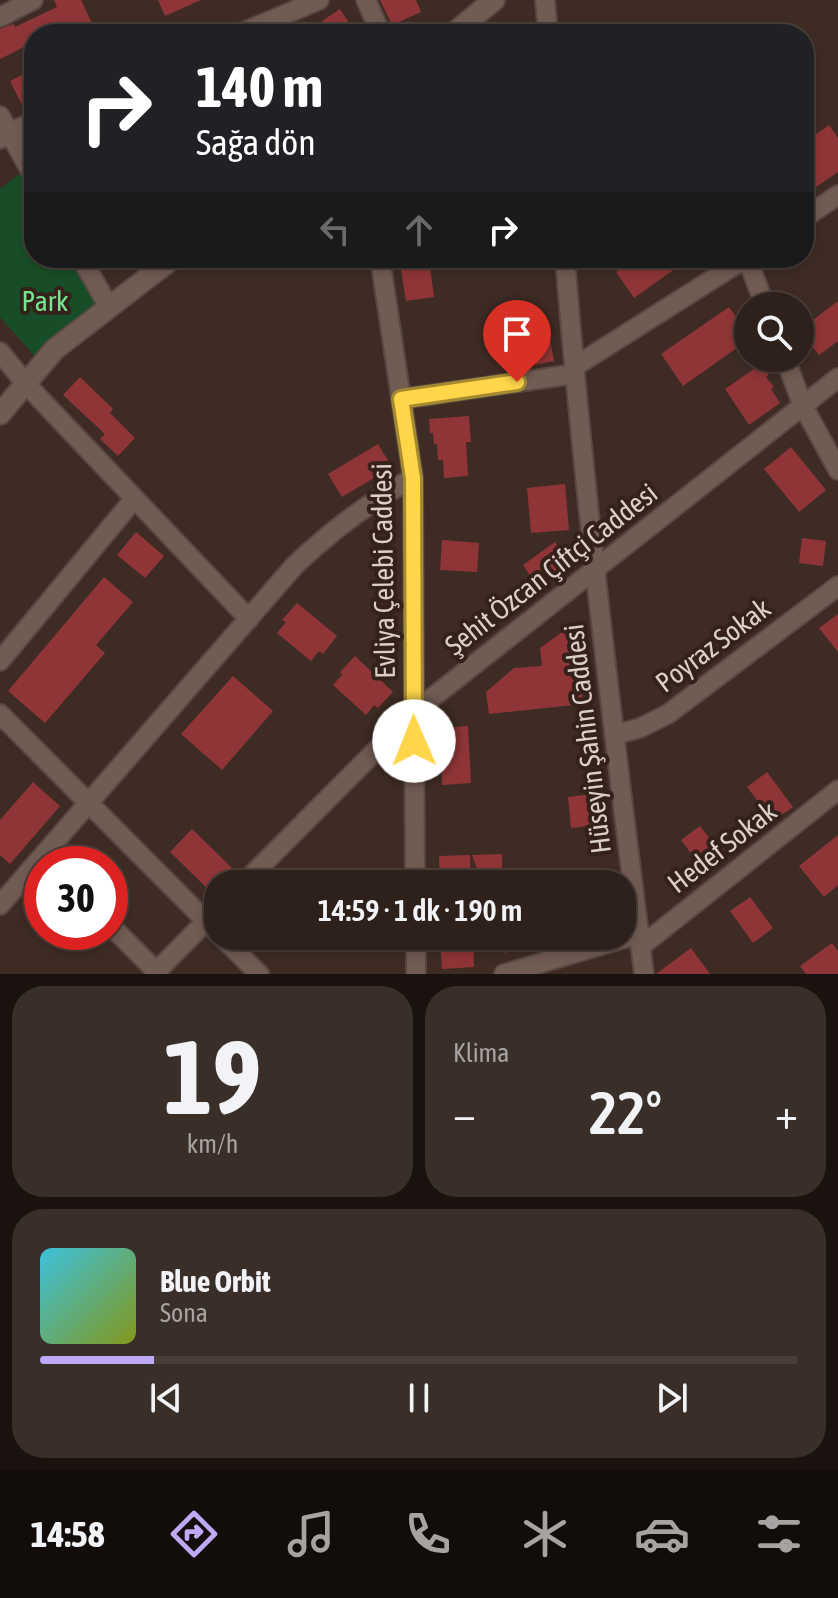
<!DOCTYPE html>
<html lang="tr">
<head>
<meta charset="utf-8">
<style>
  body { margin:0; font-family:"Asap Condensed",sans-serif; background:#3a2e28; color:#f1f3f6; height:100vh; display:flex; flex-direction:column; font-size:30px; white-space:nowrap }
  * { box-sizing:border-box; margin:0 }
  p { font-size:26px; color:#a7a3a3 }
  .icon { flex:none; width:44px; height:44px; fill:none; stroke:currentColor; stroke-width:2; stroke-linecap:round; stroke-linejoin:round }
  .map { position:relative; height:974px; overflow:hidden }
  .details { display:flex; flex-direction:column; gap:12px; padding:12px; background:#19120f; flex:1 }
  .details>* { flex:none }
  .top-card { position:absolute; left:24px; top:24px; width:790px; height:244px; border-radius:32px; box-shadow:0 4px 12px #0003,0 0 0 2px #493e3a; background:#202124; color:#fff; overflow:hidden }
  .buttons { position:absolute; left:734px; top:292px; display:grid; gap:16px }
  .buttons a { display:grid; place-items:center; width:80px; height:80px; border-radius:50%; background:#2e211b; box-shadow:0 4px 12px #0003,0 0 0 2px #493e3a; font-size:40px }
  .speed { position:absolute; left:24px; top:846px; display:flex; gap:16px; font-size:40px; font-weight:700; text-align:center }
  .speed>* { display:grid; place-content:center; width:104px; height:104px; border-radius:50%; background:#2e211b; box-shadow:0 4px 12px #0003,0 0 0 2px #493e3a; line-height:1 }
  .speed .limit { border:12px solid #d22; background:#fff; color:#111 }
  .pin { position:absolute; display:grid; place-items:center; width:68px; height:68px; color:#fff; margin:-82px -34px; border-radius:50% 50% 50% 0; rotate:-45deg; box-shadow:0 0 8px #0007 }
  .pin .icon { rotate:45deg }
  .me { position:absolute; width:88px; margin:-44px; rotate:359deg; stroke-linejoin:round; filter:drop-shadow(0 0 6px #0008) }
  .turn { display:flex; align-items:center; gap:28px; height:168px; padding:0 40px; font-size:36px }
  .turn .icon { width:104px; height:104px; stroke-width:2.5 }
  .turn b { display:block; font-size:56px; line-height:68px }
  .lanes { display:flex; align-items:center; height:76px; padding:0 40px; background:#0003; justify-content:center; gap:40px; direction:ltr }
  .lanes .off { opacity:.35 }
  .big { font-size:60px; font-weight:600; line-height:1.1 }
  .details .widget { flex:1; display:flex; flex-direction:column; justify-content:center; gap:12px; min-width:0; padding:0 28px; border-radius:32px; background:#3a2e28 }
  .details .dial { align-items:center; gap:0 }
  .dial b { font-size:104px; line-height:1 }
  .song { display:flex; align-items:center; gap:24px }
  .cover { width:96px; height:96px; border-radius:12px; background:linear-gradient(135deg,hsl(190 70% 55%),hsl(70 70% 35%)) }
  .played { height:8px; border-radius:4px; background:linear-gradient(90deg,#bda9f5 15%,#493e3a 15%) }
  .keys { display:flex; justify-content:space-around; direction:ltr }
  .heat { display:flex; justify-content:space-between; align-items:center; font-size:44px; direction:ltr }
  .details .tiles { flex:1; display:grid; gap:12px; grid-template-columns:1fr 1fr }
  .widget:last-child { grid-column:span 2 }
  .trip { position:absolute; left:204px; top:870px; width:432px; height:80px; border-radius:32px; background:#2e211b; box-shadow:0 4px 12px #0003,0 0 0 2px #493e3a; font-weight:600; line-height:80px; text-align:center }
  .tab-bar { display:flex; height:128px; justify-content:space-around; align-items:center; background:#120d0b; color:#a7a3a3 }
  .tab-bar .icon { width:56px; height:56px }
  .tab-bar .current { color:#bda9f5 }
  .tab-bar b { font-size:36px; color:#f1f3f6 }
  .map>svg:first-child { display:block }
  .green { fill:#184e27 }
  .building { fill:#903537 }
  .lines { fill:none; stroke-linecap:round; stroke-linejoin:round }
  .street-casing { stroke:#584842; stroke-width:22 }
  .secondary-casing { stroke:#584842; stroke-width:24 }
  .street { stroke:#715c53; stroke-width:18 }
  .secondary { stroke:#715c53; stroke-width:20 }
  .route-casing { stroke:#a68a30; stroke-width:20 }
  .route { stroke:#ffd54a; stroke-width:14 }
  .labels { text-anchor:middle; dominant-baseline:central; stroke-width:8; stroke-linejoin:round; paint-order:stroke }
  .park-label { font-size:28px; fill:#78e490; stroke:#34221a }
  .street-label { font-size:28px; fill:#dbcfc9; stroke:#34221a }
</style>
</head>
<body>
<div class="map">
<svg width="838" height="974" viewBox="0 0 838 974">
  <rect width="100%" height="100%" fill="#3e2c24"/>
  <!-- green -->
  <path class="green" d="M 25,170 L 34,188 L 34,258 L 73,258 L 101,310 L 41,363 L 0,317 L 0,189 Z"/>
  <!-- building -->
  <path class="building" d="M 54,0 L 81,0 L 97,34 L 34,34 L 34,42 L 0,59 L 0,29 L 13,24 L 15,27 L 57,7 Z
    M 158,0 L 201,0 L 165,16 Z
    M 380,0 L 416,0 L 421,12 L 392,25 Z
    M 340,9 L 356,34 L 330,34 L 322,21 Z
    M 34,69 L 34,104 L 24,109 L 10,81 Z
    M 829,125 L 838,138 L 838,172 L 804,195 L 804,143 Z
    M 399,258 L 429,258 L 434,297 L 406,301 Z
    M 636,258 L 690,258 L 634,298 L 616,272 Z
    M 838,301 L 838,341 L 819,355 L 800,330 Z
    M 729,307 L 748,334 L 748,340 L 683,386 L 661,354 Z
    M 548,328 L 554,361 L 519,368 L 512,335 Z
    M 761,364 L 769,375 L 766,377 L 774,387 L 771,389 L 780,403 L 749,425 L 725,389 Z
    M 80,377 L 113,409 L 110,413 L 135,438 L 118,456 L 100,439 L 105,434 L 63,395 Z
    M 469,416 L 471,442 L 466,442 L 468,476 L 444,478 L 443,460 L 438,460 L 437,444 L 434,444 L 433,433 L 430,433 L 429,419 Z
    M 378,444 L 392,467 L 342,497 L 328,474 Z
    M 791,447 L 826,490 L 799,512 L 764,469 Z
    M 565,484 L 569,530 L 531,533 L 527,488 Z
    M 136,532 L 164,556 L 145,578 L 117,555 Z
    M 802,538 L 826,541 L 823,566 L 799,563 Z
    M 442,540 L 479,543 L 477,572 L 440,570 Z
    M 555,542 L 572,566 L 539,589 L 523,565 Z
    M 104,577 L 133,602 L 96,645 L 105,653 L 45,723 L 8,691 Z
    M 297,603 L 337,636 L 323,654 L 319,651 L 311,661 L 277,633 L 286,622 L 282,620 Z
    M 838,614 L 838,652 L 819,628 Z
    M 576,628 L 583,704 L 489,714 L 486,692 L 514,668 L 542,666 L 540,648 L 565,630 Z
    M 355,656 L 393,692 L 378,708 L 374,705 L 366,715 L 333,685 L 342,675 L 340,672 Z
    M 233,676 L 273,711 L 222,770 L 181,734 Z
    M 468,726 L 471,783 L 442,785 L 440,728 Z
    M 767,772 L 793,807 L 773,821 L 747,787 Z
    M 33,782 L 60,806 L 10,864 L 0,855 L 0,820 Z
    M 602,793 L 605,824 L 571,828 L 568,797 Z
    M 700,826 L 723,856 L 704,871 L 681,840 Z
    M 192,829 L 232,868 L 210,891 L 170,852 Z
    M 838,835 L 838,885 L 824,897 L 799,866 Z
    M 502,854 L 502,884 L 482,884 L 472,855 Z
    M 470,855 L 471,884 L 440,884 L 439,856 Z
    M 750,897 L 773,928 L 753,943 L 730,911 Z
    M 440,936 L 473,936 L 474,967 L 442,969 Z
    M 498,936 L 548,936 L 548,939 L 504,953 Z
    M 832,943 L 838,951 L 838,974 L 806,974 L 800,966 Z
    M 691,948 L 710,974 L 656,974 Z"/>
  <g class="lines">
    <!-- street casing -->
    <g class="street-casing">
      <path id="street" d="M 366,0 L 381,34
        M 545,0 L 548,34
        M 0,17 L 33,0
        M 239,34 L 319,0
        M 0,116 L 34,177
        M 0,139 L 8,133 L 34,122
        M 804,218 L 838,195
        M 81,258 L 109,307
        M 380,258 L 413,478 L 415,884
        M 565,258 C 584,497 614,736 644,974
        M 747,258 L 765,306
        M 0,352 L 26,384 L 249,619
        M 785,358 L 803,406 L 838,470
        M 574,367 L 746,258
        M 401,399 L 574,374
        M 0,661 L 134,499
        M 0,714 L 218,933
        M 614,735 L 640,728 L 668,714 L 838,586
        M 243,884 L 414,712 L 838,378
        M 0,905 L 295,565 C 331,531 369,502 413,478
        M 110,925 L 156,971
        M 221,936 L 259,974
        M 416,936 L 416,974
        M 640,947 L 838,790
        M 154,974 L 218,909
        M 504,974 L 639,934"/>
    </g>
    <!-- secondary casing -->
    <g class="secondary-casing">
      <path id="secondary" d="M 453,34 L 494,0
        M 0,414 L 55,349 L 173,258"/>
    </g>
    <!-- street -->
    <use href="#street" class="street"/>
    <!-- secondary -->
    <use href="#secondary" class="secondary"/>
  </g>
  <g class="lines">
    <!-- route casing -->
    <g class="route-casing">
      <path id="route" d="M 414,741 L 413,478 L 401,399 L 517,382"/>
    </g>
    <!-- route -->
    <use href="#route" class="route"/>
  </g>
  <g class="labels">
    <!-- park labels -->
    <g class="park-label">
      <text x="45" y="301">Park</text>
    </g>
    <!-- street labels -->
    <g class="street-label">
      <text transform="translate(551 569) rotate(-38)">Şehit Özcan Çiftçi Caddesi</text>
      <text transform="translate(383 571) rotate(-91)">Evliya Çelebi Caddesi</text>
      <text transform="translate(713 645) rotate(-37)">Poyraz Sokak</text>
      <text transform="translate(587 739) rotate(-97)">Hüseyin Şahin Caddesi</text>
      <text transform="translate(722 847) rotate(-38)">Hedef Sokak</text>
    </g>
  </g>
</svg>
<div class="buttons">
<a><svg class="icon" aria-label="search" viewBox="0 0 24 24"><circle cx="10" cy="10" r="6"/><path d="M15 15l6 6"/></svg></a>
</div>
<div class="speed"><div class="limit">30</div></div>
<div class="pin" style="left:517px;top:382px;background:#d93025"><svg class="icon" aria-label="arrive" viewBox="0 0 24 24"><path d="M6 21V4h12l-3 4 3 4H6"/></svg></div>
<svg class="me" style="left:414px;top:741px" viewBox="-20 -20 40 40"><circle r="19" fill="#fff"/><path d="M0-13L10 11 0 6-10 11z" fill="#ffd54a"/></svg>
<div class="trip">14:59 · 1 dk · 190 m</div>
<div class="top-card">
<div class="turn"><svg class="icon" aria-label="right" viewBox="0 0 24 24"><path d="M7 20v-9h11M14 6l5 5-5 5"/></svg><div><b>140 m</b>Sağa dön</div></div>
<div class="lanes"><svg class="icon off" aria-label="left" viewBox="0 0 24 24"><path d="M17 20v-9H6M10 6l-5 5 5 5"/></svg><svg class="icon off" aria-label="ahead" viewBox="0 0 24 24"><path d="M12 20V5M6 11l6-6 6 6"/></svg><svg class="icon" aria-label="right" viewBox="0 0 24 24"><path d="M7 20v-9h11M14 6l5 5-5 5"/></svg></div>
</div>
</div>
<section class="details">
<div class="tiles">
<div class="widget dial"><b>19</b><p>km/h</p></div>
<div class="widget"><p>Klima</p>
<div class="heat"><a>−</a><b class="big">22°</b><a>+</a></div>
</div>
<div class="widget">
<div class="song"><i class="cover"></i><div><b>Blue Orbit</b><p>Sona</p></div></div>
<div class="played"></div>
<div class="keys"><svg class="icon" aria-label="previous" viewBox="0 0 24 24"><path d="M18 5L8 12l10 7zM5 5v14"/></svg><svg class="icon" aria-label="pause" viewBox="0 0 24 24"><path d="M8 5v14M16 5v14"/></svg><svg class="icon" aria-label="next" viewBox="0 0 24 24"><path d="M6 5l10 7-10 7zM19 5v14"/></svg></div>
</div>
</div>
</section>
<nav class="tab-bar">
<b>14:58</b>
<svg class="icon current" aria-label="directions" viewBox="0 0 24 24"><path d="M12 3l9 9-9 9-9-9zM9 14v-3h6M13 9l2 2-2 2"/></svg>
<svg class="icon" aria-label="music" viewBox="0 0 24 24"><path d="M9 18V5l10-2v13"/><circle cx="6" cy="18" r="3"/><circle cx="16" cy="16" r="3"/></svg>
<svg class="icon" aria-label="phone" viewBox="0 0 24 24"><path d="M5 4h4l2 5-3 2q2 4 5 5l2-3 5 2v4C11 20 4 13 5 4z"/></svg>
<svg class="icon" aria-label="climate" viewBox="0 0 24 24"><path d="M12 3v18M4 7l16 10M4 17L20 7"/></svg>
<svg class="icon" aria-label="car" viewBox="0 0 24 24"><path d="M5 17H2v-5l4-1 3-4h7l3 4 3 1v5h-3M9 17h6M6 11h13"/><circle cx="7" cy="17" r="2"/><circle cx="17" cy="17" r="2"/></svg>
<svg class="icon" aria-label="filters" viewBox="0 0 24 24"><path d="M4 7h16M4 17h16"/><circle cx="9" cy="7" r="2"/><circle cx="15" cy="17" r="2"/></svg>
</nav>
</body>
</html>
